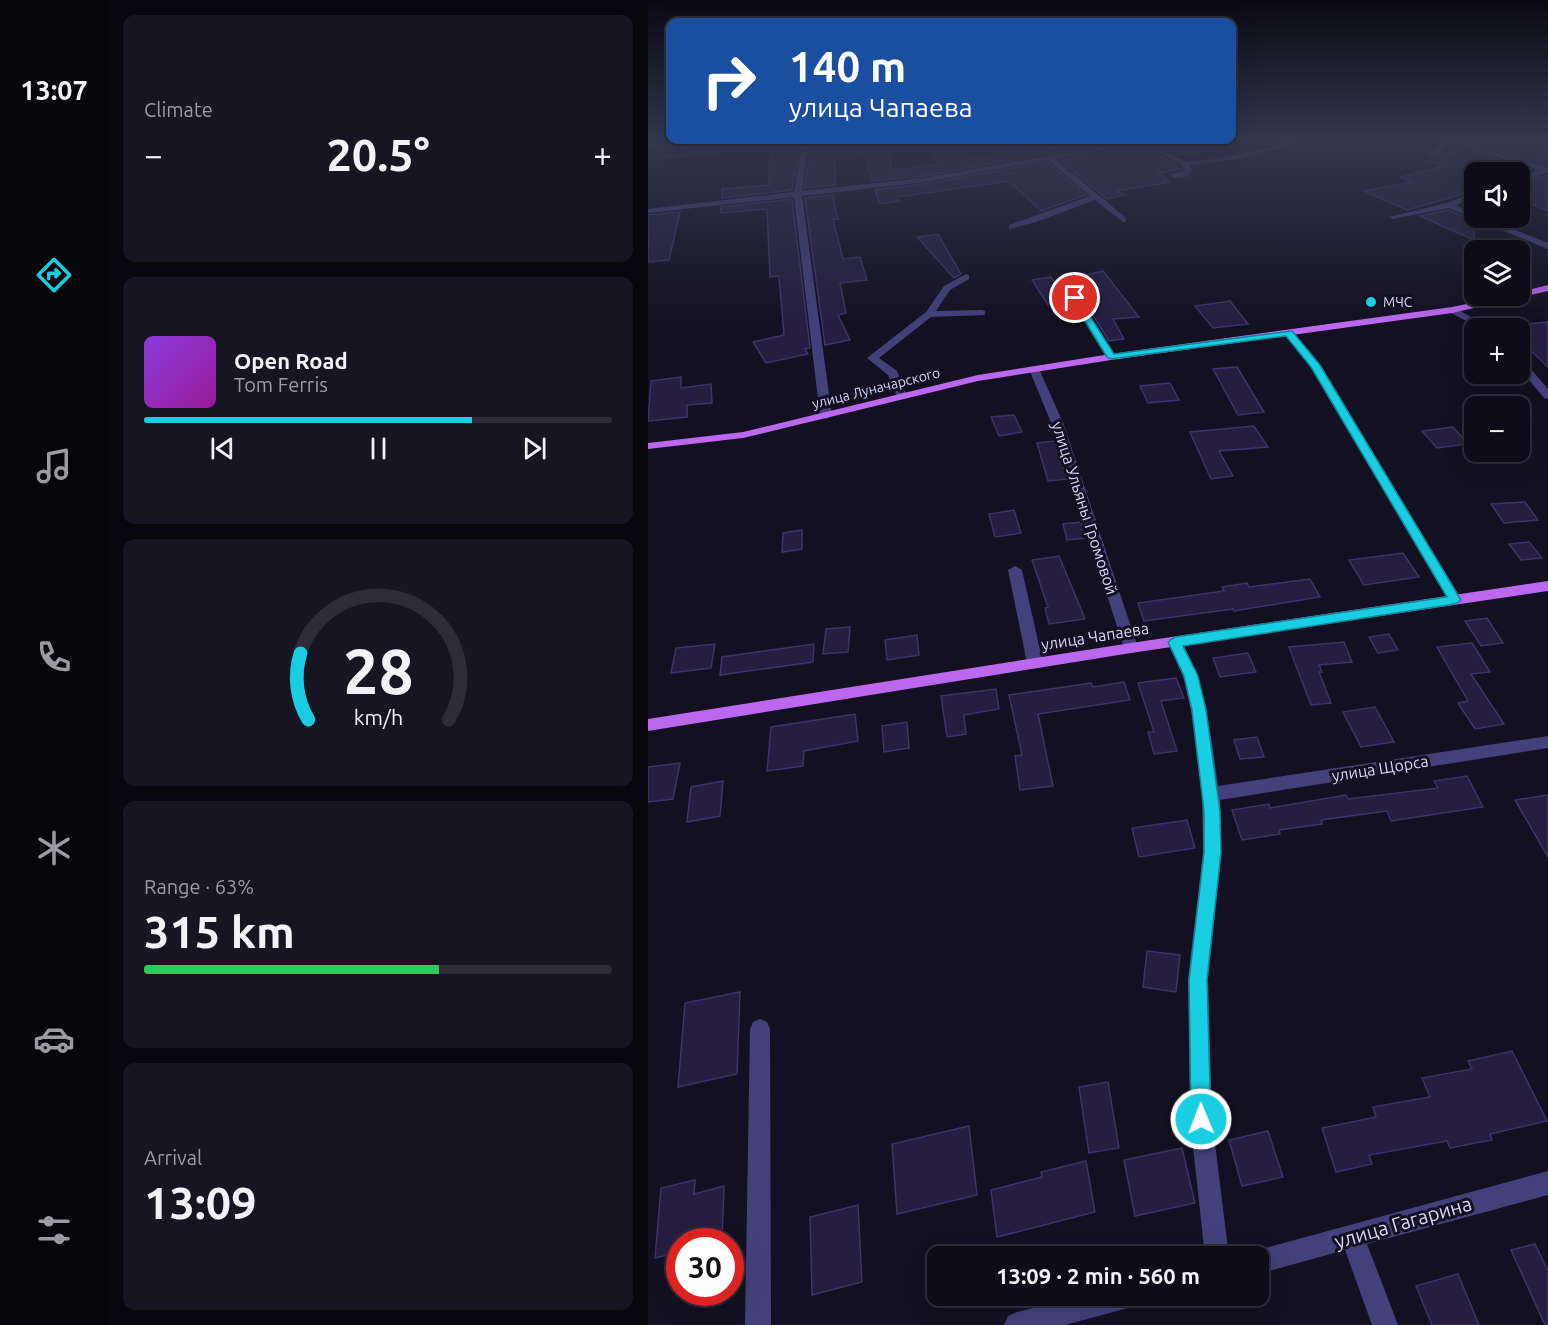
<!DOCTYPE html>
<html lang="en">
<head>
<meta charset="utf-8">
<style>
  body { margin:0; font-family:Ubuntu,sans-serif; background:#171522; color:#f1f3f6; height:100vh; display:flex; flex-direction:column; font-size:22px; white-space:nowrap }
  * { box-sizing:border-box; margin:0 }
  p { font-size:20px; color:#9b9ba2 }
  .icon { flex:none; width:33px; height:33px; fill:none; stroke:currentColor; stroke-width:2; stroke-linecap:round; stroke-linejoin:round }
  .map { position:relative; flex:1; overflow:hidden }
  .drawer { display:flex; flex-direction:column; gap:15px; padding:15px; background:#08070e; width:540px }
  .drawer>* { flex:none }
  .guide { position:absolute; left:18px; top:18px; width:570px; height:126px; border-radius:12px; box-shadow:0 6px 24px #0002,0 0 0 2px #2e2c38; background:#1a4fa0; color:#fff; overflow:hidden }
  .fabs { position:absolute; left:816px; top:162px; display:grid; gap:12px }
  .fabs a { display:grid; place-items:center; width:66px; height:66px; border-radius:12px; background:#0e0c19; box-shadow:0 6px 24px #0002,0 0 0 2px #2e2c38; font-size:30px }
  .speed { position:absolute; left:18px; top:1228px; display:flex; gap:12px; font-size:30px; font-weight:700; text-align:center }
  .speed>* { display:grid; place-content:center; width:78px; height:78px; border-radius:50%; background:#0e0c19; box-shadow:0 6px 24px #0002,0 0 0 2px #2e2c38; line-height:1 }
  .speed .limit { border:9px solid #d22; background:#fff; color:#111 }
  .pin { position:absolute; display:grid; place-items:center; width:51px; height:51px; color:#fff; margin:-26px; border:3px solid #fff; border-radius:50%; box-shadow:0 2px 6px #0007 }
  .me { position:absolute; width:66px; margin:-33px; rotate:359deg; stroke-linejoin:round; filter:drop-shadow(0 0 4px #0008) }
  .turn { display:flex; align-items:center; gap:21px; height:126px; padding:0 24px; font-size:27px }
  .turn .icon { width:78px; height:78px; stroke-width:2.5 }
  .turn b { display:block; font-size:42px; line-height:51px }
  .big { font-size:45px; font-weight:700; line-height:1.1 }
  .drawer .card { flex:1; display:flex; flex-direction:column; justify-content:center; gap:9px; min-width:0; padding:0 21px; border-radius:12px; background:#171522 }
  .drawer .dial { align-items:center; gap:0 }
  .dial svg { height:156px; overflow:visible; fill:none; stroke:#2e2c38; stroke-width:7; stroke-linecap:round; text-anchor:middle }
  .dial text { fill:#f1f3f6; stroke:none }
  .song { display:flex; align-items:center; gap:18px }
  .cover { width:72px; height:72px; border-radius:9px; background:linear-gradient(135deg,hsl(270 70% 55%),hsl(300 70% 35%)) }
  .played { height:6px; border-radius:3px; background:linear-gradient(90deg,#19cee3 70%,#2e2c38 70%) }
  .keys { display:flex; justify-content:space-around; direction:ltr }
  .heat { display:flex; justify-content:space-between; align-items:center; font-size:33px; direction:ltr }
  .charge { height:9px; border-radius:4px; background:linear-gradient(90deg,#34c759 63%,#2e2c38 0) }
  .trip { position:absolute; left:279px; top:1246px; width:342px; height:60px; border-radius:12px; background:#0e0c19; box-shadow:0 6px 24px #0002,0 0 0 2px #2e2c38; font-weight:700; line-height:60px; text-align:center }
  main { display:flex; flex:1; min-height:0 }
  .dock { display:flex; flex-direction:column; width:108px; justify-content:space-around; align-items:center; background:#06050a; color:#9b9ba2 }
  .dock .icon { width:42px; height:42px }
  .dock .on { color:#19cee3 }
  .dock b { font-size:27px; color:#f1f3f6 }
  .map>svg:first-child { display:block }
  .building { fill:#251e40; stroke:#3e336a; stroke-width:1.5 }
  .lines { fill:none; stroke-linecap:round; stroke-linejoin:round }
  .minor { fill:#43407b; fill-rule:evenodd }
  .major { fill:#bc68ee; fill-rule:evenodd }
  .route { fill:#19cee3; stroke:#108694; stroke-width:1.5 }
  .poi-dot { fill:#19cee3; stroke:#131021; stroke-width:2 }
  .labels { text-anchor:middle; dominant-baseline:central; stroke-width:6; stroke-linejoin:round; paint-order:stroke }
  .far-poi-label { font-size:14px; fill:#dad5fa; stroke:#131021; text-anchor:start }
  .far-street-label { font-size:14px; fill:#dad5fa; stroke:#131021 }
  .street-label { font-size:16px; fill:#dad5fa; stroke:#131021 }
  .near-street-label { font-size:20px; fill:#dad5fa; stroke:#131021 }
</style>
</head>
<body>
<main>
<nav class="dock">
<b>13:07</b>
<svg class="icon on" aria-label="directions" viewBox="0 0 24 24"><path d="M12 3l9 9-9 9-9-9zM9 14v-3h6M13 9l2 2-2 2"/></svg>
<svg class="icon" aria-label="music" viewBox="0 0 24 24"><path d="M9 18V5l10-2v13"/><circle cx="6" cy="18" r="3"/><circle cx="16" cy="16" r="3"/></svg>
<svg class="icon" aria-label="phone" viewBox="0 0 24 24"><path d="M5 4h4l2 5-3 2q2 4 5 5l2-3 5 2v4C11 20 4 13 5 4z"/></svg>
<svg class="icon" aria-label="climate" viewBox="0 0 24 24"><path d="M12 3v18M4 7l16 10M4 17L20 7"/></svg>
<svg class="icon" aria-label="car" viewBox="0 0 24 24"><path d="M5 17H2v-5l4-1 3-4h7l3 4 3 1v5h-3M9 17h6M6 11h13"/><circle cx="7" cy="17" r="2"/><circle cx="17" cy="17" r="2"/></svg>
<svg class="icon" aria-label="filters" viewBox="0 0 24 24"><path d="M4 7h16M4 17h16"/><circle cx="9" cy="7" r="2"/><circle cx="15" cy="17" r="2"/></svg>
</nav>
<section class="drawer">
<div class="card"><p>Climate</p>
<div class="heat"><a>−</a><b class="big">20.5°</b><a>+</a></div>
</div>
<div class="card">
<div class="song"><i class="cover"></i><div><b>Open Road</b><p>Tom Ferris</p></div></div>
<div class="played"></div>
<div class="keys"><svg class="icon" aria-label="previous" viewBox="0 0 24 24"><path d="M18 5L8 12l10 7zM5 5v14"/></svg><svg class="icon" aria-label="pause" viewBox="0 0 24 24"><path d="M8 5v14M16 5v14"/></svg><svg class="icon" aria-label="next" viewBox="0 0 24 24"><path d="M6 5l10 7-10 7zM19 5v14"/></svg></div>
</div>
<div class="card dial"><svg viewBox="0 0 100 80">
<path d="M14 69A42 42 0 1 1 86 69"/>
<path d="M14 69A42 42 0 0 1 10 35" stroke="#19cee3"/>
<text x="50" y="56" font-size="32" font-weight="700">28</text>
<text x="50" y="72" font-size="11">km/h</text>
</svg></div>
<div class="card"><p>Range · 63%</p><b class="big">315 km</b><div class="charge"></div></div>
<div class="card"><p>Arrival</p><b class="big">13:09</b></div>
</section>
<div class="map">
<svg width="900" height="1325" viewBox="0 0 900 1325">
  <rect width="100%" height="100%" fill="#131021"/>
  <!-- building -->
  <path class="building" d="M 845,138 L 900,138 L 900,166 L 828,144 Z
    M 175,140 L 250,140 L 250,152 L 243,153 L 243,170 L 289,165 L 279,147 L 310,144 L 318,159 L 378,149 L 374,145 L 382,144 L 376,140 L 395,140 L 402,153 L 276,176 L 224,181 L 217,155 L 187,158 L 187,185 L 157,188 L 162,150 L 172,150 Z
    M 405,140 L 479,140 L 412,152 Z
    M 500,140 L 528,140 L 554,152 L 531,155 Z
    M 73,145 L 73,153 L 5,158 L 9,150 Z
    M 495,145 L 533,169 L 510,173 L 522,182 L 469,191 L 476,195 L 459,199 L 412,160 Z
    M 140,146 L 140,152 L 151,151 L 144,190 L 74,198 L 74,189 L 121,185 L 123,148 Z
    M 815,149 L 883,170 L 872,175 L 872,172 L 826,172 L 826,191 L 759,210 L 716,191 L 764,182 L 753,177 L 796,166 L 779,161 Z
    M 399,162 L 438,195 L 393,211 L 361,181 L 249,197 L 251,201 L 231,204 L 227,190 L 276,184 Z
    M 900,175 L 900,211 L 872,199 L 872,183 Z
    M 186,195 L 186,204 L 190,219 L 185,219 L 195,259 L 212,257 L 219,280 L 192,283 L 198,313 L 190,315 L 202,340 L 177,345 L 157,198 Z
    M 144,199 L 162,348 L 157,349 L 160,354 L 118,363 L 105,342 L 136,335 L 131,276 L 122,277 L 119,209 L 73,213 L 73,207 Z
    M 800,210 L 826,221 L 826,240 L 772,216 Z
    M 32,212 L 21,260 L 0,262 L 0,215 Z
    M 290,234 L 313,274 L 306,278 L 269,237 Z
    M 455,271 L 491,317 L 465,319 L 476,339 L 461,341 L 422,278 Z
    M 403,277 L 406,282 L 409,281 L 421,302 L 400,305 L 384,280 Z
    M 582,301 L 600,324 L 565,328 L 547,306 Z
    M 900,322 L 900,367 L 872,340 L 872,328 L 862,328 L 859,326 Z
    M 589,367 L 616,412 L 590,415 L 565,369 Z
    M 33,377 L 33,388 L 63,384 L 64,403 L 39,405 L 39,417 L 0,421 L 3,381 Z
    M 522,383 L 531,400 L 500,403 L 492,386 Z
    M 366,415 L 374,432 L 351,436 L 343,417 Z
    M 606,426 L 620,447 L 571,451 L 585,476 L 563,479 L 542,432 Z
    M 805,427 L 820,444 L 789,448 L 774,431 Z
    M 407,441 L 419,479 L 400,481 L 389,443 Z
    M 877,502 L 890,520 L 856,523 L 843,504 Z
    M 366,510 L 373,533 L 347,537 L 341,514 Z
    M 433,522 L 438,538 L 419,540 L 415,524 Z
    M 154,530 L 154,549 L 134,552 L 135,533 Z
    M 881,542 L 894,558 L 873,560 L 861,544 Z
    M 755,553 L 771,577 L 716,585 L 701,560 Z
    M 411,556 L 437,619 L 401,624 L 397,608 L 400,607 L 384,560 Z
    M 662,579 L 672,597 L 586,611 L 585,609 L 496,621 L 490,603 L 576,591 L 574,587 L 599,583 L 601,587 Z
    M 839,618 L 855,643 L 833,646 L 817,621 Z
    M 202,627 L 200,652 L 175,654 L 178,629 Z
    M 741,634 L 750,650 L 730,653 L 721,637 Z
    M 269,635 L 271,655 L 239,660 L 237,640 Z
    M 696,642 L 704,662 L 671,665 L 674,672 L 671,672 L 683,703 L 663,705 L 641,647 Z
    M 824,643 L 842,672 L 823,674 L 856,724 L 827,729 L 810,703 L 820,701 L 789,647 Z
    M 67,644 L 63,668 L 23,673 L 28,648 Z
    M 166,644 L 165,662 L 72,675 L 74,657 Z
    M 600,653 L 608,672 L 572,677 L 565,658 Z
    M 528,678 L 536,698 L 513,701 L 529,751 L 506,754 L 500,732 L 506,732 L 490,683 Z
    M 476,682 L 482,700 L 390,714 L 405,786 L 372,790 L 367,756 L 374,755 L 361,695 L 443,683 L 445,687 Z
    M 348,689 L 351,709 L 316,715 L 318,734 L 299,737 L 293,696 Z
    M 727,707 L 746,742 L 713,747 L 695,712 Z
    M 207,714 L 210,741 L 156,751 L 155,766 L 119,771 L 123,727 Z
    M 259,722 L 261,748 L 236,752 L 234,726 Z
    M 609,737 L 616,757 L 592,759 L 586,740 Z
    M 32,763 L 25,799 L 0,802 L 0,767 Z
    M 819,776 L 835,807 L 743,821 L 739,811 L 673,820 L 674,824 L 631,830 L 632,834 L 594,840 L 584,810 L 621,804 L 622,808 L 698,795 L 700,799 L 790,788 L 786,781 Z
    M 75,781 L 72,816 L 39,822 L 43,787 Z
    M 900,795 L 900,857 L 867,800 Z
    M 539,820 L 547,848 L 491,857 L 484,828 Z
    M 499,951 L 532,955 L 528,992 L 495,987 Z
    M 92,992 L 89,1074 L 30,1087 L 37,1003 Z
    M 864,1051 L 899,1121 L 842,1134 L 844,1140 L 802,1148 L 799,1141 L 721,1155 L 724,1164 L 688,1172 L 674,1128 L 728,1117 L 725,1107 L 782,1097 L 774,1078 L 824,1069 L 820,1061 Z
    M 460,1082 L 471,1148 L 441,1153 L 431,1087 Z
    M 321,1126 L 329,1195 L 249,1214 L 244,1144 Z
    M 620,1131 L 635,1177 L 594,1186 L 581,1140 Z
    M 534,1148 L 547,1203 L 487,1216 L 476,1160 Z
    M 438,1161 L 447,1212 L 349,1237 L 343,1190 L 394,1177 L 393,1172 Z
    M 47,1180 L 46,1194 L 76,1186 L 74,1242 L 32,1242 L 32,1252 L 7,1258 L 13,1188 Z
    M 210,1205 L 214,1282 L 164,1295 L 162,1217 Z
    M 887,1244 L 900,1271 L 900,1325 L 897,1325 L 863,1250 Z
    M 810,1274 L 831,1325 L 784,1325 L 768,1286 Z"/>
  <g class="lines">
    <!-- minor -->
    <path class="minor" d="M 75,140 L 100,140 L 0,149 L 0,145 Z
      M 155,140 L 161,140 L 154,191 L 276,178 L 405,155 L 397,140 L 403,140 L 411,154 L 489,140 C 507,140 518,153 535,160 C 552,166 627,146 647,141 L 650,143 L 589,159 L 541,165 L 544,169 L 540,176 L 526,178 L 523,174 L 534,172 L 536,169 L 533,164 L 495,143 L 407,159 L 478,218 L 478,222 L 475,222 L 447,200 L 388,222 L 361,229 L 361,225 L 442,196 L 400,160 L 276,182 L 154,196 L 184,416 L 178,419 L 172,416 L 146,197 L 0,213 L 0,209 L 146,192 Z
      M 807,140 L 900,168 L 900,173 L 872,181 L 872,177 L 890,170 L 807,144 L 798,145 L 787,156 L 780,154 L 794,142 Z
      M 826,193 L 826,198 L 808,205 L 826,213 L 826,218 L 837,218 L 900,243 L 900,249 L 800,208 L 745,219 L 741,217 L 799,203 Z
      M 318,274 L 321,275 L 321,279 L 302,290 L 288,311 L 334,310 L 337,311 L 337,315 L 283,317 L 231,358 L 249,371 L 259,397 L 258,399 L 250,399 L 240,375 L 219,358 L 278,312 L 296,286 Z
      M 415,276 L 420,279 L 468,357 L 467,359 L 458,357 L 410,279 Z
      M 801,308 L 807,308 L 843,328 L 832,328 L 801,312 Z
      M 637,331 L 643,331 L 672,365 L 814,600 L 812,603 L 802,603 L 663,366 L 637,335 Z
      M 872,360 L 876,361 L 900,389 L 900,399 L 896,398 L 872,369 Z
      M 386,366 L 391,369 L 416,425 L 490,648 L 488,652 L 483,653 L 476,648 L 404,425 L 381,369 Z
      M 367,566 L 374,570 L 395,663 L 392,667 L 382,667 L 379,663 L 360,570 Z
      M 527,637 L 532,638 C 558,684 563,735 570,786 L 900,736 L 900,748 L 572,800 L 573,853 L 560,979 L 564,1119 L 581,1257 L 557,1257 L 542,1119 L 540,979 L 555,853 L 554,794 L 543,710 L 535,676 L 520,642 Z
      M 112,1019 L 119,1022 L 122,1029 L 123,1325 L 97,1325 L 102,1029 L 105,1022 Z
      M 900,1171 L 900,1195 L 719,1244 L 750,1325 L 724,1325 L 697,1250 L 610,1274 L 610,1257 L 600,1257 L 601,1253 L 610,1250 Z
      M 432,1296 L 492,1296 L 489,1305 L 480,1308 L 417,1325 L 356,1325 L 360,1316 L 369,1312 Z"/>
    <!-- major -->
    <path class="major" d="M 900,285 L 900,291 L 804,313 L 463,360 L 330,381 L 95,438 L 0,449 L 0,443 L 95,432 L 330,375 L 463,354 L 804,307 L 858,296 L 872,296 L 872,292 Z
      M 900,581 L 900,591 L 483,653 L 0,731 L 0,719 L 483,643 Z"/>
  </g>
  <!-- sky -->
  <linearGradient id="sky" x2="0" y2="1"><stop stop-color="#0a0912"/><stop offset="0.43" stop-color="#33374e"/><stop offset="1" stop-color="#33374e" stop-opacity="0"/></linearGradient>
  <rect width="900" height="323" fill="url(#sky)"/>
  <!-- route -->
  <path class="route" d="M 424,297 L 430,297 L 466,354 L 644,331 L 672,365 L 813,600 L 807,604 L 535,646 L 550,676 L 558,710 L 572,811 L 573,853 L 559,980 L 563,1119 L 560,1126 L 553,1129 L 545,1126 L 543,1119 L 541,980 L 556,853 L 556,811 L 544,710 L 536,676 L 520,642 L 527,637 L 799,597 L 663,367 L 638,336 L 463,359 L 459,357 L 423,298 Z"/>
  <!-- markers -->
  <circle class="poi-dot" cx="723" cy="302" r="6"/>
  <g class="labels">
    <!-- far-poi labels -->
    <g class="far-poi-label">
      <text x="735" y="302">МЧС</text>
    </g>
    <!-- far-street labels -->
    <g class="far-street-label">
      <text transform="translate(228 388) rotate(-14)">улица Луначарского</text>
    </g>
    <!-- street labels -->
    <g class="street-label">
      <text transform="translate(437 508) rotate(72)">улица Ульяны Громовой</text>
      <text transform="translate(447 636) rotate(-9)">улица Чапаева</text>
      <text transform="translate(732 768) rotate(-9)">улица Щорса</text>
    </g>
    <!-- near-street labels -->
    <g class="near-street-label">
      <text transform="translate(755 1222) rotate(-16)">улица Гагарина</text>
    </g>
  </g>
</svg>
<div class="fabs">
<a><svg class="icon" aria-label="sound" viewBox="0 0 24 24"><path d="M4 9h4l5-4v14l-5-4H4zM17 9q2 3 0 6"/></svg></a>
<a><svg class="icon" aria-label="layers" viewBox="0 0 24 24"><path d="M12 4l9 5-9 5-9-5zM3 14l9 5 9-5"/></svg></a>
<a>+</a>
<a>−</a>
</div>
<div class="speed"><div class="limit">30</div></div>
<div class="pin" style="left:427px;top:298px;background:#d93025"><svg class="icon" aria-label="arrive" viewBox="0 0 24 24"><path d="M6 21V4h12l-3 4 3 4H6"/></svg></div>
<svg class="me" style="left:553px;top:1119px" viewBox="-20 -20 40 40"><circle r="17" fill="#19cee3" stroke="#fff" stroke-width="3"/><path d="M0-11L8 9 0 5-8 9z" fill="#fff"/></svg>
<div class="trip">13:09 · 2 min · 560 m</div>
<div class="guide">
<div class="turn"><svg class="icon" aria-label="right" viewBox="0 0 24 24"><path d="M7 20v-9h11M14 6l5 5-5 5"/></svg><div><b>140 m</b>улица Чапаева</div></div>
</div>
</div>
</main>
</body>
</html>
